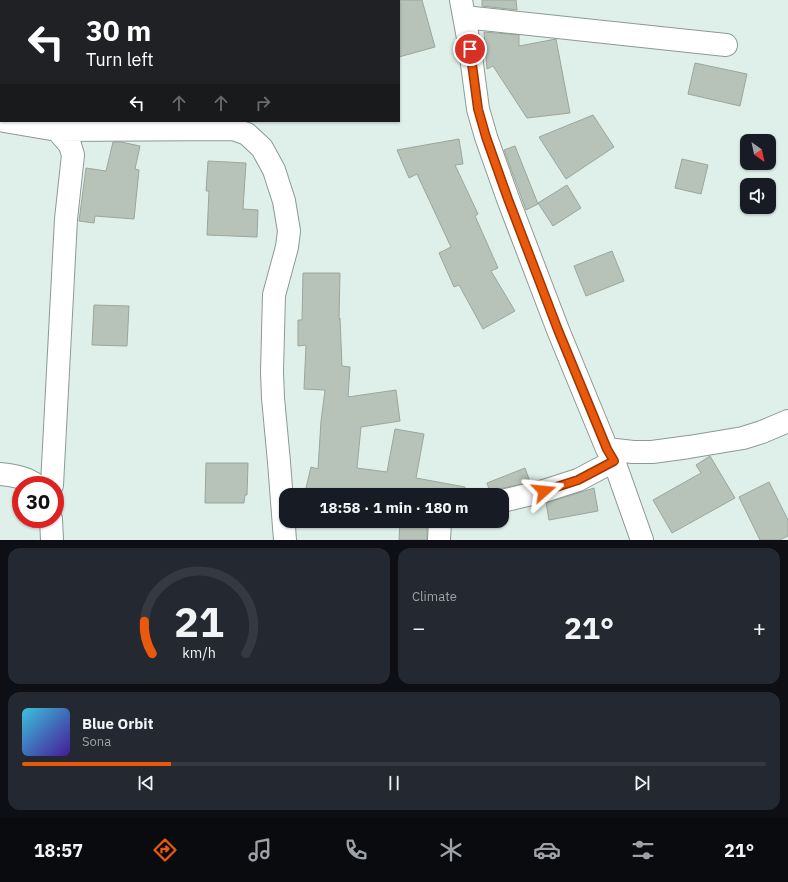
<!DOCTYPE html>
<html lang="en">
<head>
<meta charset="utf-8">
<style>
  body { margin:0; font-family:"IBM Plex Sans",sans-serif; background:#242831; color:#f1f3f6; height:100vh; display:flex; flex-direction:column; font-size:15px; white-space:nowrap }
  * { box-sizing:border-box; margin:0 }
  p { font-size:13px; color:#9ea1a6 }
  .icon { flex:none; width:22px; height:22px; fill:none; stroke:currentColor; stroke-width:2; stroke-linecap:round; stroke-linejoin:round }
  .map { position:relative; height:540px; overflow:hidden }
  .panel { display:flex; flex-direction:column; gap:8px; padding:8px; background:#0d0f14; flex:1 }
  .panel>* { flex:none }
  .hud { position:absolute; left:0px; top:0px; width:400px; height:122px; box-shadow:0 1px 3px #0004; background:#202124; color:#fff; overflow:hidden }
  .needle { width:26px; rotate:147deg }
  .buttons { position:absolute; left:740px; top:134px; display:grid; gap:8px }
  .buttons a { display:grid; place-items:center; width:36px; height:36px; border-radius:8px; background:#171b24; box-shadow:0 1px 3px #0004; font-size:20px }
  .speed { position:absolute; left:12px; top:476px; display:flex; gap:8px; font-size:20px; font-weight:700; text-align:center }
  .speed>* { display:grid; place-content:center; width:52px; height:52px; border-radius:50%; background:#171b24; box-shadow:0 1px 3px #0004; line-height:1 }
  .speed .limit { border:6px solid #d22; background:#fff; color:#111 }
  .pin { position:absolute; display:grid; place-items:center; width:34px; height:34px; color:#fff; margin:-17px; border:2px solid #fff; border-radius:50%; box-shadow:0 1px 4px #0007 }
  .me { position:absolute; width:44px; margin:-22px; rotate:72deg; stroke-linejoin:round; filter:drop-shadow(0 0 3px #0008) }
  .turn { display:flex; align-items:center; gap:14px; height:84px; padding:0 20px; font-size:18px }
  .turn .icon { width:52px; height:52px; stroke-width:2.5 }
  .turn b { display:block; font-size:28px; line-height:34px }
  .lanes { display:flex; align-items:center; height:38px; padding:0 20px; background:#0003; justify-content:center; gap:20px; direction:ltr }
  .lanes .off { opacity:.35 }
  .big { font-size:30px; font-weight:700; line-height:1.1 }
  .panel .widget { flex:1; display:flex; flex-direction:column; justify-content:center; gap:6px; min-width:0; padding:0 14px; border-radius:12px; background:#242831 }
  .panel .dial { align-items:center; gap:0 }
  .dial svg { height:104px; overflow:visible; fill:none; stroke:#363941; stroke-width:7; stroke-linecap:round; text-anchor:middle }
  .dial text { fill:#f1f3f6; stroke:none }
  .song { display:flex; align-items:center; gap:12px }
  .cover { width:48px; height:48px; border-radius:6px; background:linear-gradient(135deg,hsl(190 70% 55%),hsl(260 70% 35%)) }
  .played { height:4px; border-radius:2px; background:linear-gradient(90deg,#ea580c 20%,#363941 20%) }
  .keys { display:flex; justify-content:space-around; direction:ltr }
  .heat { display:flex; justify-content:space-between; align-items:center; font-size:22px; direction:ltr }
  .panel .tiles { flex:1; display:grid; gap:8px; grid-template-columns:1fr 1fr }
  .widget:last-child { grid-column:span 2 }
  .trip { position:absolute; left:279px; top:488px; width:230px; height:40px; border-radius:12px; background:#171b24; box-shadow:0 1px 3px #0004; font-weight:700; line-height:40px; text-align:center }
  .menu { display:flex; height:64px; justify-content:space-around; align-items:center; background:#090b0e; color:#9ea1a6 }
  .menu .icon { width:28px; height:28px }
  .menu .active { color:#ea580c }
  .menu b { font-size:18px; color:#f1f3f6 }
  .map>svg:first-child { display:block }
  .building { fill:#b7c2b9; stroke:#9ba69d }
  .lines { fill:none; stroke-linecap:round; stroke-linejoin:round }
  .street-casing { stroke:#8b9a95; stroke-width:24 }
  .street { stroke:#fff; stroke-width:22 }
  .route-casing { stroke:#983908; stroke-width:10 }
  .route { stroke:#ea580c; stroke-width:7 }
</style>
</head>
<body>
<div class="map">
<svg width="788" height="540" viewBox="0 0 788 540">
  <rect width="100%" height="100%" fill="#dfefea"/>
  <!-- building -->
  <path class="building" d="M 399,0 L 422,0 L 435,47 L 399,57 Z
    M 482,0 L 516,0 L 517,10 L 482,6 Z
    M 484,32 L 519,35 L 519,46 L 556,39 L 570,113 L 527,118 L 493,66 L 487,69 Z
    M 695,63 L 747,74 L 740,106 L 688,94 Z
    M 593,115 L 614,147 L 566,179 L 539,137 Z
    M 459,139 L 463,164 L 455,165 L 478,214 L 475,216 L 498,268 L 491,271 L 515,311 L 483,329 L 459,285 L 454,287 L 439,253 L 451,247 L 417,174 L 409,178 L 397,150 Z
    M 113,142 L 121,142 L 140,146 L 135,169 L 139,170 L 134,219 L 95,216 L 94,223 L 79,221 L 86,168 L 106,171 Z
    M 515,146 L 538,204 L 526,210 L 504,150 Z
    M 682,159 L 708,165 L 701,194 L 675,188 Z
    M 208,161 L 246,163 L 243,209 L 258,210 L 257,237 L 207,235 L 209,191 L 206,191 Z
    M 567,185 L 581,208 L 553,226 L 538,203 Z
    M 612,251 L 624,281 L 586,296 L 574,266 Z
    M 303,273 L 340,273 L 339,319 L 340,318 L 342,366 L 350,367 L 348,397 L 396,390 L 400,421 L 361,427 L 357,468 L 387,472 L 395,429 L 424,434 L 416,478 L 465,487 L 464,495 L 361,495 L 341,492 L 340,495 L 337,495 L 306,488 L 311,467 L 318,469 L 321,421 L 325,390 L 304,389 L 306,345 L 298,346 L 298,320 L 302,320 Z
    M 94,305 L 129,306 L 127,346 L 92,345 Z
    M 710,456 L 735,498 L 672,533 L 653,500 L 701,473 L 696,465 Z
    M 206,463 L 248,463 L 247,495 L 245,495 L 244,503 L 205,503 Z
    M 525,468 L 530,482 L 499,489 L 494,492 L 491,495 L 487,483 Z
    M 769,482 L 788,520 L 788,536 L 780,540 L 760,540 L 739,497 Z
    M 594,488 L 598,511 L 549,520 L 546,503 Z
    M 400,521 L 427,521 L 427,540 L 399,540 Z"/>
  <g class="lines">
    <!-- street casing -->
    <g class="street-casing">
      <path id="street" d="M 461,0 L 470,49 L 478,109 L 486,137 L 508,199 L 558,330 L 607,449 L 614,461 L 642,540
        M 464,17 L 726,45
        M 4,121 L 57,130 L 233,129 L 247,134 L 262,148 L 274,170 L 284,201 L 289,231 L 287,247 L 274,295 L 272,372 L 273,398 L 279,462 L 285,540
        M 607,449 L 633,452 L 652,452 L 689,447 L 743,438 L 762,432 L 788,421
        M 0,474 C 13,475 26,477 36,485
        M 52,485 L 66,219 L 73,155 L 70,145 L 57,130
        M 502,501 L 544,491 L 578,480 L 614,461
        M 51,519 L 52,540
        M 439,540 L 440,521"/>
    </g>
    <!-- street -->
    <use href="#street" class="street"/>
  </g>
  <g class="lines">
    <!-- route casing -->
    <g class="route-casing">
      <path id="route" d="M 470,49 L 478,109 L 486,137 L 508,199 L 558,330 L 607,449 L 614,461 L 578,480 L 544,491"/>
    </g>
    <!-- route -->
    <use href="#route" class="route"/>
  </g>
</svg>
<div class="buttons">
<a><svg class="needle" viewBox="-14 -14 28 28"><path d="M0-13l5 13h-10z" fill="#e53935"/><path d="M0 13l5-13h-10z" fill="#9ea1a6"/></svg></a>
<a><svg class="icon" aria-label="sound" viewBox="0 0 24 24"><path d="M4 9h4l5-4v14l-5-4H4zM17 9q2 3 0 6"/></svg></a>
</div>
<div class="speed"><div class="limit">30</div></div>
<div class="pin" style="left:470px;top:49px;background:#d93025"><svg class="icon" aria-label="arrive" viewBox="0 0 24 24"><path d="M6 21V4h12l-3 4 3 4H6"/></svg></div>
<svg class="me" style="left:544px;top:491px" viewBox="-20 -20 40 40"><path d="M0-17L14 15 0 8-14 15z" fill="#ea580c" stroke="#fff" stroke-width="4"/></svg>
<div class="trip">18:58 · 1 min · 180 m</div>
<div class="hud">
<div class="turn"><svg class="icon" aria-label="left" viewBox="0 0 24 24"><path d="M17 20v-9H6M10 6l-5 5 5 5"/></svg><div><b>30 m</b>Turn left</div></div>
<div class="lanes"><svg class="icon" aria-label="left" viewBox="0 0 24 24"><path d="M17 20v-9H6M10 6l-5 5 5 5"/></svg><svg class="icon off" aria-label="ahead" viewBox="0 0 24 24"><path d="M12 20V5M6 11l6-6 6 6"/></svg><svg class="icon off" aria-label="ahead" viewBox="0 0 24 24"><path d="M12 20V5M6 11l6-6 6 6"/></svg><svg class="icon off" aria-label="right" viewBox="0 0 24 24"><path d="M7 20v-9h11M14 6l5 5-5 5"/></svg></div>
</div>
</div>
<section class="panel">
<div class="tiles">
<div class="widget dial"><svg viewBox="0 0 100 80">
<path d="M14 69A42 42 0 1 1 86 69"/>
<path d="M14 69A42 42 0 0 1 8 44" stroke="#ea580c"/>
<text x="50" y="56" font-size="32" font-weight="700">21</text>
<text x="50" y="72" font-size="11">km/h</text>
</svg></div>
<div class="widget"><p>Climate</p>
<div class="heat"><a>−</a><b class="big">21°</b><a>+</a></div>
</div>
<div class="widget">
<div class="song"><i class="cover"></i><div><b>Blue Orbit</b><p>Sona</p></div></div>
<div class="played"></div>
<div class="keys"><svg class="icon" aria-label="previous" viewBox="0 0 24 24"><path d="M18 5L8 12l10 7zM5 5v14"/></svg><svg class="icon" aria-label="pause" viewBox="0 0 24 24"><path d="M8 5v14M16 5v14"/></svg><svg class="icon" aria-label="next" viewBox="0 0 24 24"><path d="M6 5l10 7-10 7zM19 5v14"/></svg></div>
</div>
</div>
</section>
<nav class="menu">
<b>18:57</b>
<svg class="icon active" aria-label="directions" viewBox="0 0 24 24"><path d="M12 3l9 9-9 9-9-9zM9 14v-3h6M13 9l2 2-2 2"/></svg>
<svg class="icon" aria-label="music" viewBox="0 0 24 24"><path d="M9 18V5l10-2v13"/><circle cx="6" cy="18" r="3"/><circle cx="16" cy="16" r="3"/></svg>
<svg class="icon" aria-label="phone" viewBox="0 0 24 24"><path d="M5 4h4l2 5-3 2q2 4 5 5l2-3 5 2v4C11 20 4 13 5 4z"/></svg>
<svg class="icon" aria-label="climate" viewBox="0 0 24 24"><path d="M12 3v18M4 7l16 10M4 17L20 7"/></svg>
<svg class="icon" aria-label="car" viewBox="0 0 24 24"><path d="M5 17H2v-5l4-1 3-4h7l3 4 3 1v5h-3M9 17h6M6 11h13"/><circle cx="7" cy="17" r="2"/><circle cx="17" cy="17" r="2"/></svg>
<svg class="icon" aria-label="filters" viewBox="0 0 24 24"><path d="M4 7h16M4 17h16"/><circle cx="9" cy="7" r="2"/><circle cx="15" cy="17" r="2"/></svg>
<b>21°</b>
</nav>
</body>
</html>
